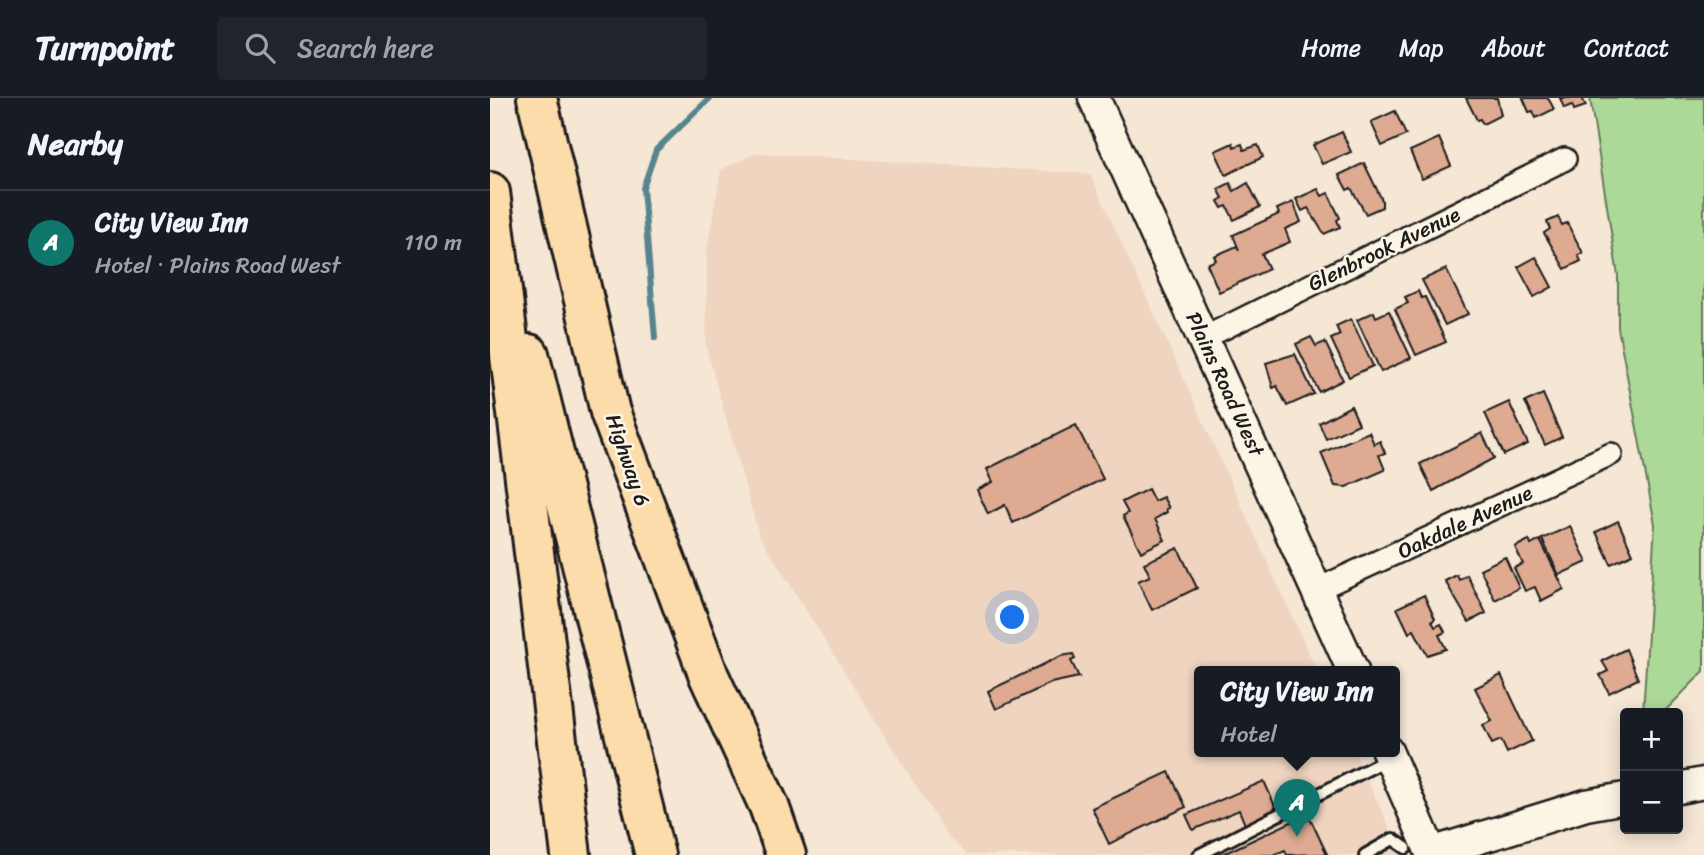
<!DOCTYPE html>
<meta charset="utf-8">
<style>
:root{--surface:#171b24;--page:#20242c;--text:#f1f3f6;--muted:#9ea1a6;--line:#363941;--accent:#0f766e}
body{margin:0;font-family:Sriracha,sans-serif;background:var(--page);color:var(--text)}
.controls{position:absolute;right:21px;bottom:21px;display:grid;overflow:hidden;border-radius:7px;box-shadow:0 4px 18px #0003}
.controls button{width:63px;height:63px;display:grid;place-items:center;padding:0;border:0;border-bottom:2px solid var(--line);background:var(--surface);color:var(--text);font:35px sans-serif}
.you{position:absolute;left:523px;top:520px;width:24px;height:24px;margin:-18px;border:5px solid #fff;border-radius:50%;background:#1a73e8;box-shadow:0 0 0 10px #1a73e833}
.badge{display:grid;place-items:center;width:46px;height:46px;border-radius:50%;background:var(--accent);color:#fff;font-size:23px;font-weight:700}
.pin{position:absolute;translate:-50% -58px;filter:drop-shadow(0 2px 4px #0008)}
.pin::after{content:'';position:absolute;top:37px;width:24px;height:21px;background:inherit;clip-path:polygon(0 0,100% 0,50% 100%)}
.popup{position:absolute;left:704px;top:568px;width:206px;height:91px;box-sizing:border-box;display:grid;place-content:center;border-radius:7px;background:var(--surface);filter:drop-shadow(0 2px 5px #0005);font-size:23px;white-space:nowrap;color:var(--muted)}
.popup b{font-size:26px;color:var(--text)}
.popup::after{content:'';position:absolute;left:50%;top:100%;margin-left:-14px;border:14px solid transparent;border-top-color:var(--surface)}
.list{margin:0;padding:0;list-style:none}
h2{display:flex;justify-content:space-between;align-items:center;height:91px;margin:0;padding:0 28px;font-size:30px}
h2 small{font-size:23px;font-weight:400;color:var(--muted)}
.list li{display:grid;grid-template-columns:46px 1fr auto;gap:21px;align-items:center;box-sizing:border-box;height:105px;padding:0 28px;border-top:2px solid var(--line)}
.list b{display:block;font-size:26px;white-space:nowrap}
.list p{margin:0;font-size:23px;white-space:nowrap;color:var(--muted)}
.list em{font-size:23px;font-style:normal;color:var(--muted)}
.icon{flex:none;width:38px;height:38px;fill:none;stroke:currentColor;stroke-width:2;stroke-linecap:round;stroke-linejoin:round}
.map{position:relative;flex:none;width:1214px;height:757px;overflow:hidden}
header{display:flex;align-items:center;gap:42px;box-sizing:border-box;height:98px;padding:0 35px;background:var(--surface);border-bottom:2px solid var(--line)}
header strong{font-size:33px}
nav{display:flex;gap:38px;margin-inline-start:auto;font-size:24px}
.search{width:490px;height:63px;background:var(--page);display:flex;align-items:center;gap:18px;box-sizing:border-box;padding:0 24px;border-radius:7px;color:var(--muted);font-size:26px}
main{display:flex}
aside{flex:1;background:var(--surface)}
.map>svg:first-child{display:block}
</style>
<header>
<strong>Turnpoint</strong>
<div class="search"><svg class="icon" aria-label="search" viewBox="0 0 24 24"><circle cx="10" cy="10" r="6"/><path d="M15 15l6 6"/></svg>Search here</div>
<nav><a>Home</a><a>Map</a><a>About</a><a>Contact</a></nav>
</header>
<main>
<aside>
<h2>Nearby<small></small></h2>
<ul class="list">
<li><span class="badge">A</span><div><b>City View Inn</b><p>Hotel · Plains Road West</p></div><em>110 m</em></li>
</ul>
</aside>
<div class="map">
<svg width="1214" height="757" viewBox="0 0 1214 757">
<rect width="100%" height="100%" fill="#f6e6d4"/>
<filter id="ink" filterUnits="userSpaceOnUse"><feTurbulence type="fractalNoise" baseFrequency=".0143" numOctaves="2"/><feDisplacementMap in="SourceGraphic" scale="14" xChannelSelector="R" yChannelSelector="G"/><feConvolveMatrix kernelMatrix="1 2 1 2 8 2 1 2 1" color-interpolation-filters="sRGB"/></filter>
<g filter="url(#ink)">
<polygon fill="#efd4c0" points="266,55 600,76 827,573 709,573 709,653 864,653 912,757 477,757 455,734 269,437 216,249 217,151 231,72"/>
<polygon fill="#add998" stroke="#647a5a" stroke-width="2" points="1100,0 1214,0 1214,573 1173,615 1153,615 1165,426 1128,230 1128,178"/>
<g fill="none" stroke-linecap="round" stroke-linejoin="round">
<polyline stroke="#578590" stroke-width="6" points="165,240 153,90 166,52 220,0"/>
</g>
<g fill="#deaa92" stroke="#1c1c1c" stroke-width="2">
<polygon points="976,0 1007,0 1011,17 993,26 990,21 987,22"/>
<polygon points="1033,0 1058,0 1064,11 1046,20 1043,13 1039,14"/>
<polygon points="1070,0 1092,0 1096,8 1084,12 1082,7 1074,10"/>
<polygon points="905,13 916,37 892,48 881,24"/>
<polygon points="852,34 861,54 832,66 823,47"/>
<polygon points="949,40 961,68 932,81 920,53"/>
<polygon points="743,45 744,49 752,46 754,52 768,47 773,59 736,77 725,53"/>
<polygon points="874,65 892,102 892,109 876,116 861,90 857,92 849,77"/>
<polygon points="740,85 744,93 758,85 770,109 744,122 737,108 732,110 728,103 733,100 728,91"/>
<polygon points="828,91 832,98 838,95 850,120 847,122 850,129 834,136 818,110 812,113 806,101"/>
<polygon points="803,104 811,124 795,131 800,144 772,156 779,171 729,194 717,166 726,162 724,158 747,148 749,152 743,137 789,116 787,111"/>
<polygon points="1068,119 1072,127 1077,125 1093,155 1088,157 1091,163 1075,171 1054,135 1060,131 1057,124"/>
<polygon points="1046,159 1062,189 1044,199 1028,169"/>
<polygon points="956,171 978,216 955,227 932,182"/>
<polygon points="928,193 931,200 935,199 956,244 926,257 905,211 918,205 915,199"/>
<polygon points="899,213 921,260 891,274 867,222 884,214 886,219"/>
<polygon points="861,221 883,268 859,279 841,241 850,237 846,228"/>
<polygon points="821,239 826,248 835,244 853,282 829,294 806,246"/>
<polygon points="805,256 824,296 797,308 787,288 783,290 776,265"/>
<polygon points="1053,296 1072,339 1055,347 1035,304"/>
<polygon points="1019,304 1038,346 1014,357 995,315"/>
<polygon points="861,308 869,326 836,341 829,325"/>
<polygon points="586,327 613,381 523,425 515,407 498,416 487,392 503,384 497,371"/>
<polygon points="879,334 884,346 890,343 895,355 889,357 895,372 856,389 845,388 831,355"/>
<polygon points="992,335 1004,360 943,393 930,366"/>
<polygon points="658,391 664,403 673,399 679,410 676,411 677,414 665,421 675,442 651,454 633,418 638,415 632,404"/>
<polygon points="1128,423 1143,456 1121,466 1106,434"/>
<polygon points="1080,428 1097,464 1069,477 1052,441"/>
<polygon points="1039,442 1041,447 1050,442 1074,491 1051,503 1045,489 1035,493 1024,470 1033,466 1025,449"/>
<polygon points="688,450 707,490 662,512 648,483 660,478 654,465"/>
<polygon points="1015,459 1029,490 1005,502 990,471"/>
<polygon points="967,477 969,482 977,477 996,515 979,524 955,483"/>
<polygon points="934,497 945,521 942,523 945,529 951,526 955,534 949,537 956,551 937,557 924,532 919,535 907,510"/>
<polygon points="1136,551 1148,581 1119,595 1110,577 1118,573 1112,563"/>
<polygon points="583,556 585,561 581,563 589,579 561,585 506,611 498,593 571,558"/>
<polygon points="1011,577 1042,643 1017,655 1011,642 1002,646 993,627 1002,623 985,590"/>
<polygon points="679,674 696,709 619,746 602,710"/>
<polygon points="774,683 788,715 756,729 749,712 703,732 696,717"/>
<polygon points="818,716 837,756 797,757 795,752 783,757 731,757"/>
</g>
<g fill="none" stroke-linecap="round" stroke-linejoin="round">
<g stroke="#1c1c1c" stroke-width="16">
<g id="lane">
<polyline points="709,757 900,660"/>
<polyline points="875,757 903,741 916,750"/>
</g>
</g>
<g stroke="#1c1c1c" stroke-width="26">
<g id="street">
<polyline points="714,240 1075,61"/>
<polyline points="828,491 1121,356"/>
</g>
</g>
<g stroke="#1c1c1c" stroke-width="35">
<g id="secondary">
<polyline points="604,0 863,573"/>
<polyline points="897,653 942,757"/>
<polyline points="1188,690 1214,685"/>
<polyline points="941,755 1096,707 1135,700"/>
</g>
</g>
<g stroke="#1c1c1c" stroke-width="44">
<g id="highway">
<polyline points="47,0 120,314 219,578 279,708 296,757"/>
<polyline points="0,94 81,757"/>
<polyline points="39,256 165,757"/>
</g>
</g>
<use href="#lane" stroke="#fcf5e5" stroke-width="10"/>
<use href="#street" stroke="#fcf5e5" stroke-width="21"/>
<use href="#secondary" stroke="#fcf5e5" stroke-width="30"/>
<use href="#highway" stroke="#fddcac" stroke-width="38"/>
</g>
</g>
<g text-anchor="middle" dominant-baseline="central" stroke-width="5" stroke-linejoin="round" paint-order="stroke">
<g font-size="21" fill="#1c1c1c" stroke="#fcf5e5">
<text transform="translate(894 151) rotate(-26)">Glenbrook Avenue</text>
<text transform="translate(735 286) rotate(65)">Plains Road West</text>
<text transform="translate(138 362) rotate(71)">Highway 6</text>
<text transform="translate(975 424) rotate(-25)">Oakdale Avenue</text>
</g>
</g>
</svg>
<div class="controls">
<button>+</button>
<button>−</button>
</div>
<div class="you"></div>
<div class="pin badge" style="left:807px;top:739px">A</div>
<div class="popup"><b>City View Inn</b>Hotel</div>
</div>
</main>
